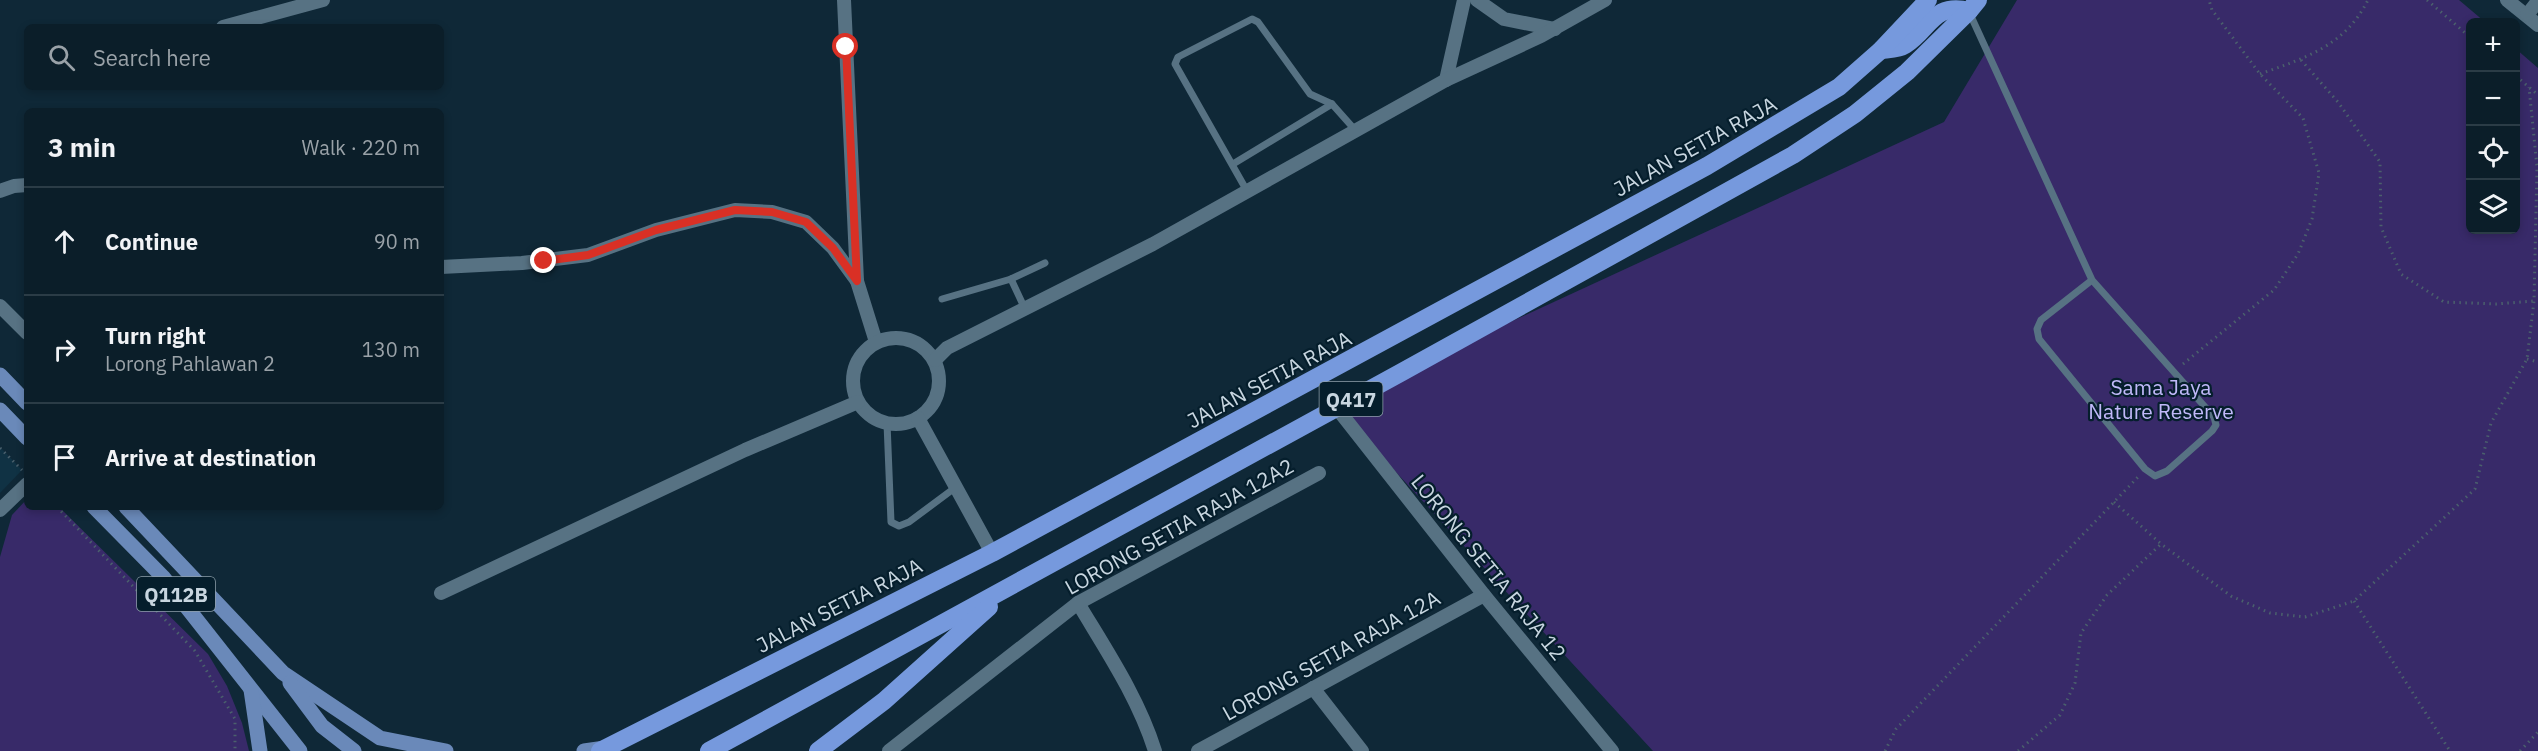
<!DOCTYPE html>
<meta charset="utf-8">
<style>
:root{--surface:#0b1e29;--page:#142731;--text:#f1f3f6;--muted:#9aa2a8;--line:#2b3c46}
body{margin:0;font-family:"IBM Plex Sans",sans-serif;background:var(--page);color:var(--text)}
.controls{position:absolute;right:18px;top:18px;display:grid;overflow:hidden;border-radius:9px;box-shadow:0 3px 9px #0003}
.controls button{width:54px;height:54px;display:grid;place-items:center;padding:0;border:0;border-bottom:2px solid var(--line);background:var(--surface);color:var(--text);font:30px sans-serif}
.stop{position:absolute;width:18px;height:18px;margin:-14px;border:4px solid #d93025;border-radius:50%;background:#fff}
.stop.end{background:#d93025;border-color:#fff;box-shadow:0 2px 6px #0008}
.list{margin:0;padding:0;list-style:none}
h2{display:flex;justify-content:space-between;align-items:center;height:78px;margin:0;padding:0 24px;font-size:26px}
h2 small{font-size:20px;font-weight:400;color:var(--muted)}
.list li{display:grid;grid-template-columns:39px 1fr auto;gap:18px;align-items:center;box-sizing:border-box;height:108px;padding:0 24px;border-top:2px solid var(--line)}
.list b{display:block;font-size:22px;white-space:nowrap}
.list p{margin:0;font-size:20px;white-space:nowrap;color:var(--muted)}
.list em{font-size:20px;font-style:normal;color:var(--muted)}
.icon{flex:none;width:33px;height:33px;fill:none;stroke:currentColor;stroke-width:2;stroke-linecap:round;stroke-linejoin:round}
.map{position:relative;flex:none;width:2538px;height:751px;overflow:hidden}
.search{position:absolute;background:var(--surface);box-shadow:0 3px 9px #0003;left:24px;top:24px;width:420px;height:66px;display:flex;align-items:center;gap:15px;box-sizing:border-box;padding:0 21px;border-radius:9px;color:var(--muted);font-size:22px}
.panel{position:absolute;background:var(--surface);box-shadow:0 3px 9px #0003;left:24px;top:108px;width:420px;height:402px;border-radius:9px}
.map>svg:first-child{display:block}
</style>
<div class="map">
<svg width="2538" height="751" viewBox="0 0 2538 751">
<rect width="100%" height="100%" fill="#0f2837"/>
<polygon fill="#103244" points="0,447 22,470 0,493"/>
<g fill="#382a69">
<polygon points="2017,0 2459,0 2485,22 2470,22 2470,230 2516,230 2516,49 2538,68 2538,751 1653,751 1336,407 1402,372 1944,122"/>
<polygon points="27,499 27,507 59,507 208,654 227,686 242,723 249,751 0,751 0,557 12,515"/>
</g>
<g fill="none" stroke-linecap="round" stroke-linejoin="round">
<g stroke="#4b606d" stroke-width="3" stroke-dasharray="1.5 4.5" stroke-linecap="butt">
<polyline points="2427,0 2470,37"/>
<polyline points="2301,60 2338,102 2380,162 2381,227 2401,274 2444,302 2496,304 2534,301"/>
<path d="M2260 74C2305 58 2345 46 2368 0"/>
<polyline points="2516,76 2538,95"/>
<polyline points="2527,359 2538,362"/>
<polyline points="2183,364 2274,290 2298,254 2312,219 2319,173 2303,118 2260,74 2212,10 2209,0"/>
<polyline points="0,448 22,470"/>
<polyline points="2114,502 2161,544 2231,596 2270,613 2305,617 2354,601 2475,489 2491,423 2527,359 2534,301 2537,167 2529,87"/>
<polyline points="57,507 195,651 235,719 235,751"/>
<polyline points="2354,601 2450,751"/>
<polyline points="1885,751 1896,729 2138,477"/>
<polyline points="2018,751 2060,715 2075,683 2081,633 2107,595 2161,544"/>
<polyline points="2520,751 2538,732"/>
</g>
<g stroke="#577283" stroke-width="7">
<polyline points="1970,14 2092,280 2214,417 2216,425 2212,431 2167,471 2155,476 2145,469 2039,339 2037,329 2041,320 2092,280"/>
<polyline points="1233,164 1332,104"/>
<polyline points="1247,191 1175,64 1178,57 1252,19 1258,22 1310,94 1332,104 1356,131"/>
<polyline points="1011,279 1025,309"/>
<polyline points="942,299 1011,279 1045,263"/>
<polyline points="887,423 891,522 899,526 909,522 956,487"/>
</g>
<g stroke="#577283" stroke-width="14">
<polyline points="844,0 857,281 876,342"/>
<polyline points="1477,0 1504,19 1555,29"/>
<polyline points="2507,0 2538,25"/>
<polyline points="2527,15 2538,1"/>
<polyline points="223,27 323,0"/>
<polyline points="1446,80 1464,0"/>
<polyline points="0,191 14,186 27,185"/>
<polyline points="441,267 522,263 588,255 656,230 735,210 772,212 806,222 833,248 857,281"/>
<polyline points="0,306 27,333"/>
<circle cx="896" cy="381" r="43"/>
<polyline points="935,360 947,348 1153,244 1446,80 1541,36 1605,0"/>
<polyline points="1336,407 1484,595 1612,751"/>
<polyline points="918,418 992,553"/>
<polyline points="0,510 27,484"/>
<polyline points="441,593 745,450 858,402"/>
<path d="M1078 603C1106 650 1138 697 1155 751"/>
<polyline points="1313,688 1362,751"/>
<polyline points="889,751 1078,603 1319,473"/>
<polyline points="1198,751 1484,595"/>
</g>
<g stroke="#6a89b9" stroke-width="15">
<polyline points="0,375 27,403"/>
<polyline points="0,410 27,438"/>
<polyline points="94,507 163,577 300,751"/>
<polyline points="126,507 283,673 380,738 446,751"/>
<polyline points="290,683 322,726 354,751"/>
<polyline points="251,690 260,751"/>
<polyline points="584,751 605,748"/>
</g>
<g stroke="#7699dd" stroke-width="18">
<path d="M1881 50C1889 49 1899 49 1905 45 1930 29 1933 2 1969 11"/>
<polyline points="600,751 992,553 1707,166 1839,87 1881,50 1928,0"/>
<polyline points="709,751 1402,372 1793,155 1855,114 1907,72 1969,11 1978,0"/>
<polyline points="818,751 884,701 989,607"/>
</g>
</g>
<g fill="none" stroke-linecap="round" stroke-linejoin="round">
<polyline stroke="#d93025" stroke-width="8" points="544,261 588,255 656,230 735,210 772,212 806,222 833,248 857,281 846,47"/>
</g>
<g text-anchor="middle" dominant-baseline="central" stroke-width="4.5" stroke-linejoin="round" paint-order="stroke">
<g fill="#051e2c" stroke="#8e9faa" stroke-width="1.5">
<rect x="1319.5" y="382" width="63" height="34" rx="4.5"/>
<rect x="137" y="577" width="78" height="34" rx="4.5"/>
</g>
<g font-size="20" font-weight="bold" fill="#c8d6e0">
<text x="1351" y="399">Q417</text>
<text x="176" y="594">Q112B</text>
</g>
<g font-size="21" fill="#c8d6e0" stroke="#051e2c">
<text transform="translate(1695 146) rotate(-29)">JALAN SETIA RAJA</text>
<text transform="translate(1269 379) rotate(-28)">JALAN SETIA RAJA</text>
<text transform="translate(1179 526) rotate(-29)">LORONG SETIA RAJA 12A2</text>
<text transform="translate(1489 567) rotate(51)">LORONG SETIA RAJA 12</text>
<text transform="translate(839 605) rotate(-27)">JALAN SETIA RAJA</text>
<text transform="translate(1331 655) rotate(-29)">LORONG SETIA RAJA 12A</text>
</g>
<g font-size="21" fill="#c0b8f9" stroke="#051e2c">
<text x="2161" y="387">Sama Jaya<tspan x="2161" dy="24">Nature Reserve</tspan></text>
</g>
</g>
</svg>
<div class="controls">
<button>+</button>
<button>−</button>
<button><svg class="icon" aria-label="locate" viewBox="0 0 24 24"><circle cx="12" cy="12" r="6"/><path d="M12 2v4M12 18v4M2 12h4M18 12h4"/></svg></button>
<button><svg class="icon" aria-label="layers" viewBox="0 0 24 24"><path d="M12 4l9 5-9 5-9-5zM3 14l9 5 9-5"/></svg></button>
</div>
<div class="stop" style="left:846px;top:47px"></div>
<div class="stop end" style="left:544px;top:261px"></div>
<div class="search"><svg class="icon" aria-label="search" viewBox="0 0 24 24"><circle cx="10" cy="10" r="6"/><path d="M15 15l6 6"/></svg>Search here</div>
<section class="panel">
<h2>3 min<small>Walk · 220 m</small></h2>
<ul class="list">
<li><svg class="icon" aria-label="ahead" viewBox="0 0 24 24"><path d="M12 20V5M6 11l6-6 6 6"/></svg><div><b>Continue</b></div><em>90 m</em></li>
<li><svg class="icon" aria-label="right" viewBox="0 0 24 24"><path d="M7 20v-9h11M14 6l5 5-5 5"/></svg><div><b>Turn right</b><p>Lorong Pahlawan 2</p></div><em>130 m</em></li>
<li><svg class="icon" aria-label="arrive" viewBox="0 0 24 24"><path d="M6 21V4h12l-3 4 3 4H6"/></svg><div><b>Arrive at destination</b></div></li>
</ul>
</section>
</div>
